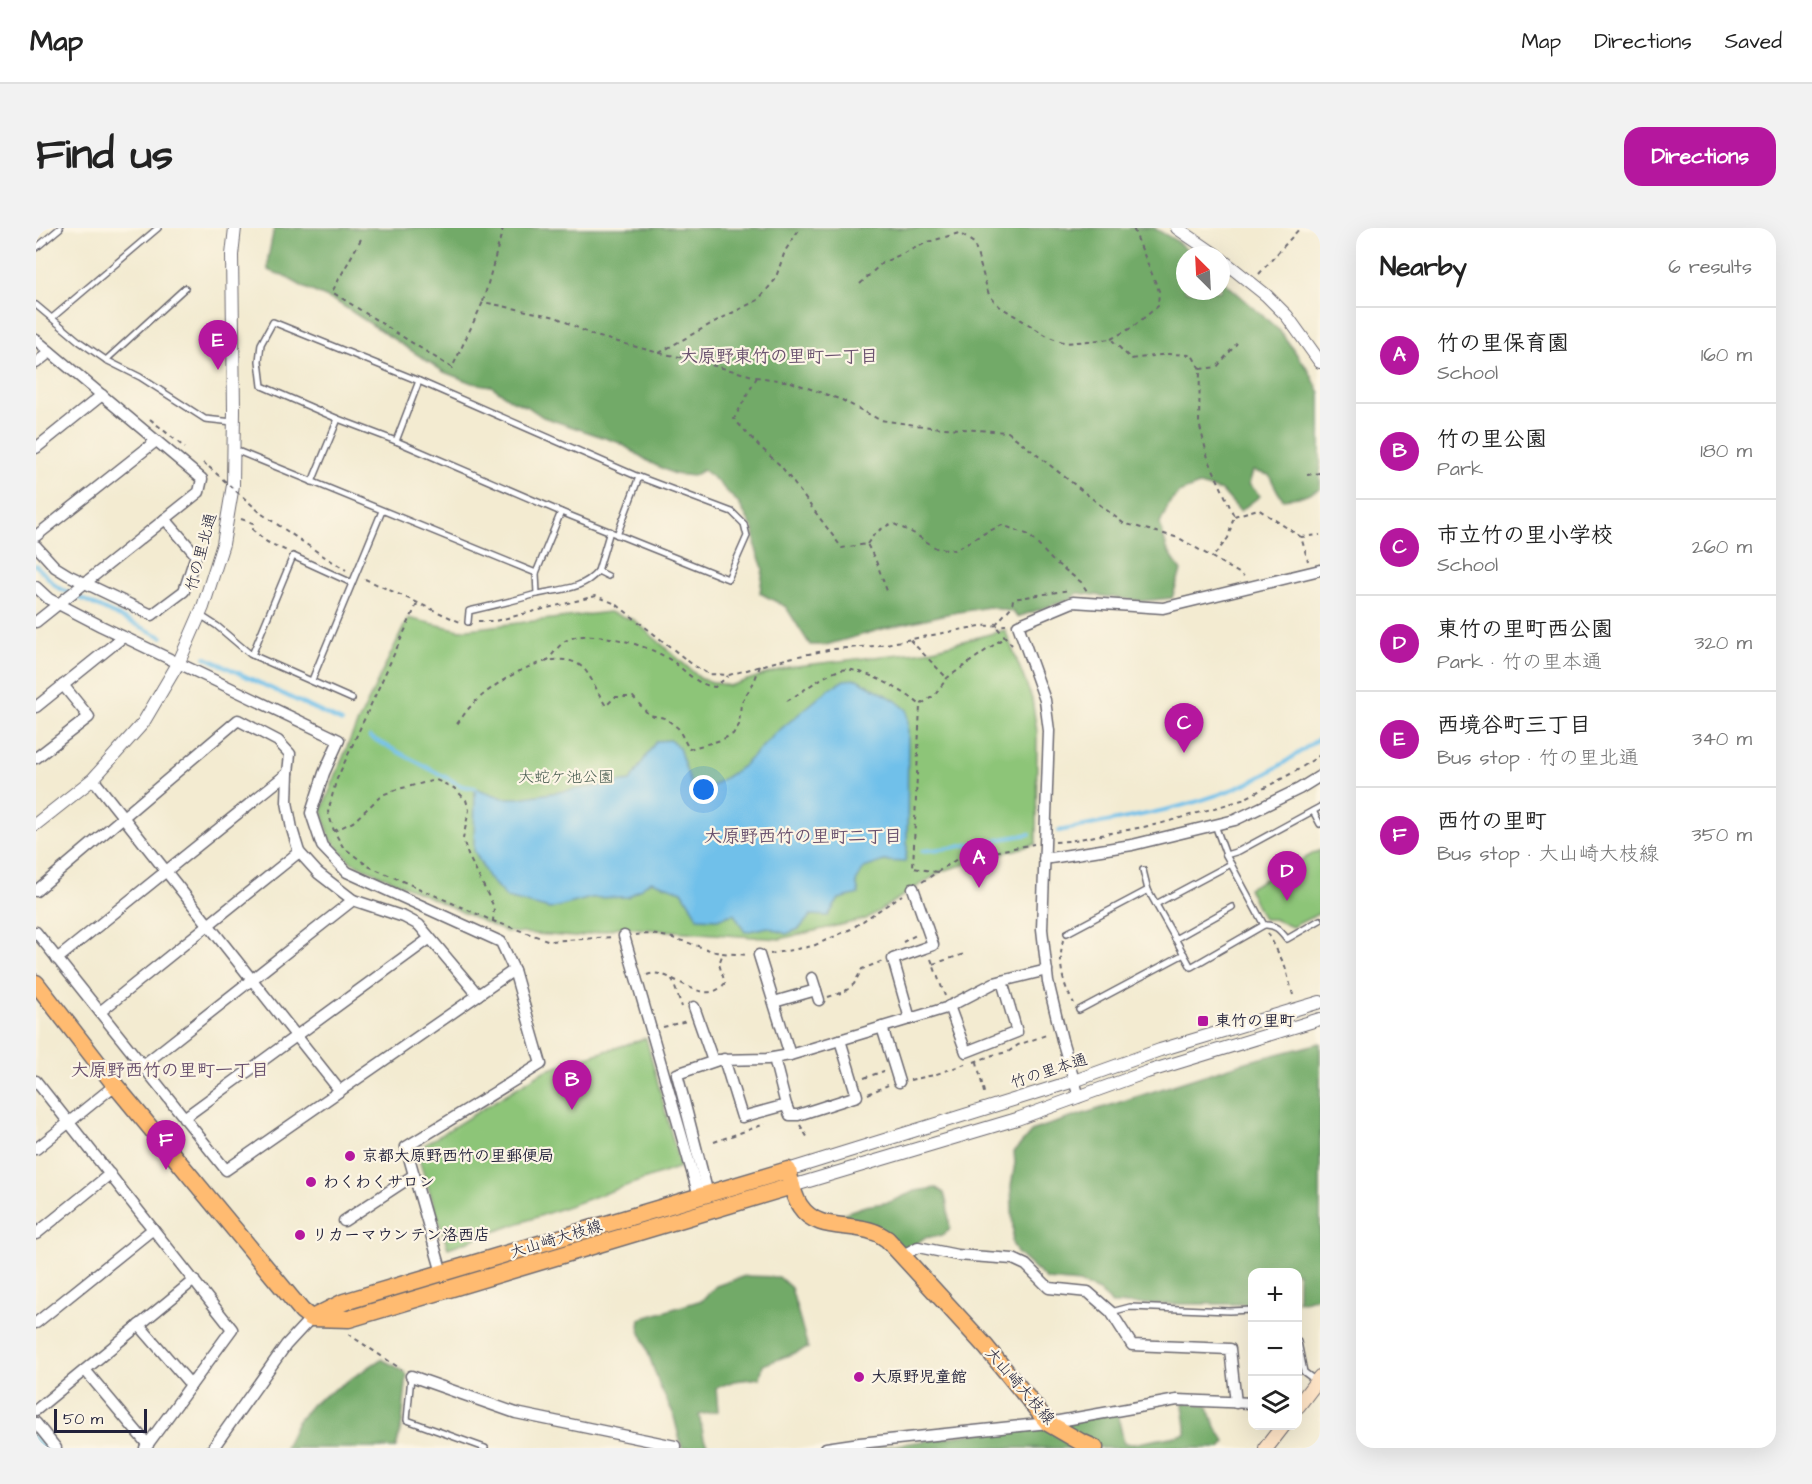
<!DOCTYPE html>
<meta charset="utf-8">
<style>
:root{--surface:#fff;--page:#f2f2f2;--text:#222;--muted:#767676;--line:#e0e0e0;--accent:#b5179e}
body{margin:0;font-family:"Architects Daughter","Klee One",sans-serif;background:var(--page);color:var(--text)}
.controls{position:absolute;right:18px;bottom:18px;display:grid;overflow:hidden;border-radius:12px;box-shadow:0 6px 24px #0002}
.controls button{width:54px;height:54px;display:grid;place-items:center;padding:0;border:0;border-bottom:2px solid var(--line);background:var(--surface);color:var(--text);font:30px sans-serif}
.compass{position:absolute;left:1140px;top:18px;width:54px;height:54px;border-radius:50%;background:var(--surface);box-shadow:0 6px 24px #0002;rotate:336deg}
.scale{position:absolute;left:18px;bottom:15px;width:93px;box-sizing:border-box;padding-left:6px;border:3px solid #22223b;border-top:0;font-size:16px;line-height:21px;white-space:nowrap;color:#22223b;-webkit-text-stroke:4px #fcf5e5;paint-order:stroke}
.you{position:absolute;left:668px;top:562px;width:21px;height:21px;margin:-15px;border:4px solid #fff;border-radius:50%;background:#1a73e8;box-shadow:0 0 0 9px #1a73e833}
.badge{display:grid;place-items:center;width:39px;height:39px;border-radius:50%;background:var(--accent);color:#fff;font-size:20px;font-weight:700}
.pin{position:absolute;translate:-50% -50px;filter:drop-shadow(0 2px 3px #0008)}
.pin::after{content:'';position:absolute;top:32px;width:21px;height:18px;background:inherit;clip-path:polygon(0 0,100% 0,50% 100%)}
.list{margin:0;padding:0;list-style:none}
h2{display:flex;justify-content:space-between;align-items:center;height:78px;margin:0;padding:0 24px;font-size:26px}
h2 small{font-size:20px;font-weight:400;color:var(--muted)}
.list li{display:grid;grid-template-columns:39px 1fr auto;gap:18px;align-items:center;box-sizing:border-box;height:96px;padding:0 24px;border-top:2px solid var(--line)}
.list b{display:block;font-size:22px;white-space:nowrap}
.list p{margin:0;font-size:20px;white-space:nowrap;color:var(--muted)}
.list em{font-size:20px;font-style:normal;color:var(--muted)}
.icon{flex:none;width:33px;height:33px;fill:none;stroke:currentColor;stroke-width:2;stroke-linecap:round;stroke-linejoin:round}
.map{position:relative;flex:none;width:1284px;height:1220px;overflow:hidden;border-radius:18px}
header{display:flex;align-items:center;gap:36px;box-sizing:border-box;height:84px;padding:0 30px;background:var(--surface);border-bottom:2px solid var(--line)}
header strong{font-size:28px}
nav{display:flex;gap:33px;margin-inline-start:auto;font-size:21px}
.intro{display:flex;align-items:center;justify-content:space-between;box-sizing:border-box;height:144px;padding:0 36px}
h1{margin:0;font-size:42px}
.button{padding:15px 27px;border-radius:18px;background:var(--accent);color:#fff;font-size:21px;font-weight:700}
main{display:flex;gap:36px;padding:0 36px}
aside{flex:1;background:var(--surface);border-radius:18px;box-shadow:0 6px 24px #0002}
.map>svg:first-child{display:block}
</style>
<header>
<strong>Map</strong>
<nav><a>Map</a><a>Directions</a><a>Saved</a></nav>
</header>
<div class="intro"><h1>Find us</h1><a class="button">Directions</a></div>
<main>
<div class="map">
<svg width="1284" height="1220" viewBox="0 0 1284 1220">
<rect width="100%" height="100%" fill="#fcf5e5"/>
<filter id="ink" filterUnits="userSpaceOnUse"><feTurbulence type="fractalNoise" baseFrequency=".0167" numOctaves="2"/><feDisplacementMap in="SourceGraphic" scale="12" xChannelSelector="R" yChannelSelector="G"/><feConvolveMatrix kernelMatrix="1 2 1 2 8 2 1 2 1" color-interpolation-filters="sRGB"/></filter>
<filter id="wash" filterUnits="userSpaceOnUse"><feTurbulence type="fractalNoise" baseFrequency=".008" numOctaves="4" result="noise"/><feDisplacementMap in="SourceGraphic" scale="24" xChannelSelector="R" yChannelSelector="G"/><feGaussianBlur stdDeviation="1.35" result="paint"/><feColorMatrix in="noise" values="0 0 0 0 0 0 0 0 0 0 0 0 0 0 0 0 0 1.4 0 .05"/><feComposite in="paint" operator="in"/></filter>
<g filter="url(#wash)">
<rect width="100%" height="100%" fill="#f3ebd1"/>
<g fill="#8dc578" stroke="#58745a" stroke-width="1.5">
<polygon points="573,384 598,392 665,451 693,458 752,439 890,423 969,402 996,471 1001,504 1000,616 906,643 830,691 744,711 583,699 540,709 470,704 315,634 294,610 286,582 315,509 372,390 424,402"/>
<polygon points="1284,622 1284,685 1256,699 1238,691 1227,691 1212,660"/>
<polygon points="610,810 644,939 412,1020 380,922 508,843"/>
</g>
<g fill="#72aa68" stroke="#4a6652" stroke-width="1.5">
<polygon points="238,0 1118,0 1139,12 1157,27 1149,27 1149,63 1185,63 1185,51 1244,103 1273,143 1284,165 1284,261 1263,269 1247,271 1242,264 1233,247 1217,243 1213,256 1224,268 1204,283 1186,263 1163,257 1145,264 1134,274 1124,296 1131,321 1145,343 1136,370 1106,373 1042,365 1035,371 981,389 977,384 953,379 911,386 850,400 790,417 774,417 750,379 724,365 727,340 720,321 718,302 703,276 680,252 667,242 657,248 638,246 615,235 584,215 507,189 492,179 477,173 455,158 436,155 408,144 301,74 269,60 248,48 232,42 232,30"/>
<polygon points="1284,815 1284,1068 1268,1073 1262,1073 1262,1044 1216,1044 1216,1076 1076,1076 1063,1063 1043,1055 1011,1052 981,1025 976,1015 977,1003 975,958 979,935 978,924 997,902 1206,835"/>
<polygon points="900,960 908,965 911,976 914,1001 907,1007 888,1010 871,1023 809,995 802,987 829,978 854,974 879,963"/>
<polygon points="709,1048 743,1049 755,1060 772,1120 727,1137 724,1150 698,1153 680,1160 682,1183 663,1187 668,1210 673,1220 646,1220 637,1185 624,1159 603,1099 604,1091 666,1072 680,1058"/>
<polygon points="345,1131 359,1138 371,1147 366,1195 360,1220 249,1220 261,1194 276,1176"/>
<path d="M1147 1174 1171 1177 1181 1201 1190 1214 1185 1220H1065L1020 1198 1081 1184 1088 1215 1097 1216 1150 1206C1151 1195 1147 1185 1147 1174Z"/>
<polygon points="997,1197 1006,1197 1038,1220 839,1220"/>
</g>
<polygon fill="#6fc0ea" stroke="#487192" stroke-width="1.5" points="821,451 859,472 871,482 872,495 871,623 869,634 848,633 828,640 820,654 823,666 803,671 792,688 775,687 763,701 750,706 732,699 709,704 698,686 681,691 662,690 646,663 615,653 592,669 555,670 514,681 471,670 452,649 438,622 439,560 467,570 483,570 594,553 620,513 635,512 643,520 659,569 706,539 740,505 793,461 808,452"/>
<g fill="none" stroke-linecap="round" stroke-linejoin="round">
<g stroke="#6fc0ea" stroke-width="4">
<polyline points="0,337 21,359 126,409"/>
<polyline points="169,429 306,494"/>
<polyline points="334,509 426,558 439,560"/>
<path d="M1023 603C1088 590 1158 581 1218 552 1241 542 1263 524 1284 510"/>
<polyline points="886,623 914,620 994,606"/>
</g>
<polyline stroke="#6fc0ea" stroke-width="22" points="0,1216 3,1220"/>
</g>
</g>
<g filter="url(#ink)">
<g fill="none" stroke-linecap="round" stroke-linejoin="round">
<g stroke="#6b6870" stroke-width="8">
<g id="service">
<polyline points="0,20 24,0"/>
<polyline points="0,77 44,114 70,132 104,149 169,191 197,194"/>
<polyline points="16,90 122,0"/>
<polygon points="237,94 383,153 598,247 696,284 708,296 711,308 692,351 525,284 360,213 302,191 226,158 223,133 225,116"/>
<polyline points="70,132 149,60"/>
<polyline points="360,213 383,153"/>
<polyline points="199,222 500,345 525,284"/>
<polyline points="276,254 302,191"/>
<polyline points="581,307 603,249"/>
<polyline points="500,345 501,366"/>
<polyline points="572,348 562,343 574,303"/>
<polyline points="164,387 181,398 214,426 316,471"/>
<path d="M432 394 433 383C455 378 476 373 497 367 520 361 546 363 562 343"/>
<polyline points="216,427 257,328 316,355"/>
<polyline points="276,452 346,283"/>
<polyline points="1277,583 1284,596"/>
<polyline points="1179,597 1190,627 1228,697"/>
<polyline points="1190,627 1203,623 1284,579"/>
<path d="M1107 642 1112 662 1155 739 1228 697C1239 696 1244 702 1251 711L1284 692"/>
<polyline points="1120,676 1195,636"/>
<polyline points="1031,705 1112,662"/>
<polyline points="1139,711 1196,679"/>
<polyline points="1043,782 1148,726"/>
<polyline points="1075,1084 1094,1079 1193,1083 1216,1082"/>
<polyline points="1262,1114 1268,1144 1280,1153"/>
<polyline points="375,1148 371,1192 449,1220"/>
</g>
</g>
<g stroke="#6b6870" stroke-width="13">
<g id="minor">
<polyline points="0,112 166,251 163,264 0,394"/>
<polyline points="0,135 14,124"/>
<polyline points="0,220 66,167"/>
<polyline points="0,308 120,213"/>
<polyline points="0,318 19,339 32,347 116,387 148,363 160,327 129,291"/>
<polyline points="0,359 13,371 65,398 303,512 288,545 275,585 286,618 311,644 465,714 478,742 505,836 370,919 406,1045"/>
<polyline points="0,479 87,409"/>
<polyline points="0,530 53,489 27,457"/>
<polyline points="57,551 304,863"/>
<polyline points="1008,631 1096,617 1199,592 1263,561 1284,548"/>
<polyline points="0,663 202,492 242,513 254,526 252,545 251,574 256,601 263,624 282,645 317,672 368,689 383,697 442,767"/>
<polyline points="0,704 190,942 478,742"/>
<polyline points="588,708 663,968"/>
<polyline points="723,727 754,827"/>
<polyline points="21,731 252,545"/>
<polyline points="776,750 783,772"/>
<polyline points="738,774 780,762"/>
<polyline points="913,778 930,824 981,804 966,753"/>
<polyline points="658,779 677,833"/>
<polyline points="64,784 263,624"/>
<polyline points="874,791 857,731 897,717 877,660"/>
<polyline points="846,799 863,854"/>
<polyline points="688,831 706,889 750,877 738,830"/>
<polyline points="106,838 317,672"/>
<polyline points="0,853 196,1101 109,1220"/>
<polyline points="1043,869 1026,812 1012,754 1006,701 1013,503 1009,472 982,397 1037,374 1127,380 1284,342"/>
<polyline points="750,877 754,887 762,887 821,868 804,812"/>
<polyline points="148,890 393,711"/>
<polyline points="0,921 79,857"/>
<polyline points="672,966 641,846 682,832 731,831 754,827 910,780 958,755 1011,742"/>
<polyline points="308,993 378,947"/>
<polyline points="0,1006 74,946"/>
<polyline points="867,1027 882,1019 921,1027 977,1031 990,1037 1013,1060 1052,1064 1075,1084 1096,1117 1194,1121 1200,1175"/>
<polyline points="0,1095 117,1001"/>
<polyline points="103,1097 155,1157"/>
<polyline points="49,1142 112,1217"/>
<polyline points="375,1148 480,1185 639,1218 639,1220"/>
<polyline points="0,1182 158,1052"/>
<polyline points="0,1195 20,1220"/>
<polyline points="177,1220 250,1117 275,1090"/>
<polyline points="790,1220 824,1215 1012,1195 1141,1172 1216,1175"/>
</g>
</g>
<g stroke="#6b6870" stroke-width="14">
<g id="tertiary">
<polyline points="1141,0 1180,27"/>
<polyline points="1185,31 1230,67 1251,88 1284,134"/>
<polyline points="0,596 57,551 107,495 143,434 167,379 187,316 197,257 198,182 196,27 199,0"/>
<polyline points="752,942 1038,853 1124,822 1284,774"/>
<polyline points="756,958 981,891 1111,844 1284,791"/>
</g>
</g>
<g stroke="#6b6870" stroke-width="16">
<g id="secondary">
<polyline points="1262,1178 1284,1149"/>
<polyline points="1230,1220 1247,1198"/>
</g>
</g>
<g stroke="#6b6870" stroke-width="19">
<g id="primary">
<polyline points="0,755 79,857 266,1083 275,1090 313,1091 756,958"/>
<path d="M278 1089 308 1074 752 942C755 954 757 968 764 978 781 1004 813 994 838 1004 843 1005 847 1009 851 1011L950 1119 1012 1195 1043 1213 1059 1220"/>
</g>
</g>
<g stroke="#6b6870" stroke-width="2" stroke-dasharray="4.5 4.5" stroke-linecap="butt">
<polyline points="467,0 447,74 520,89 556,107 623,125 644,129 721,149 755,154 806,172 844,192 894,199 972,204 1087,295 1143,310 1208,348"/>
<polyline points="325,11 296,64 416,140 447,74"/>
<polyline points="1223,46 1264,0"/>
<polyline points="824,56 846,35 892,14 923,5 938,15 953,67 963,78 1013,109 1030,115 1075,111 1095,131 1132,126 1156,127 1164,141 1163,195 1172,230 1198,288 1192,310 1176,330"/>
<polyline points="1075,111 1097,99 1122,78 1123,63 1097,0"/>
<polyline points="623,125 680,93 722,72 739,52 749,23 764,0"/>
<polyline points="1164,141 1181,139 1201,115"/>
<polyline points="721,149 698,191 723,218 745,238 806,320 831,316 840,333 851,363"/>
<polyline points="114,191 149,220"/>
<polyline points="167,235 173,239"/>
<polyline points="1271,247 1284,245"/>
<polyline points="226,286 286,327 310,342"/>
<polyline points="1198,288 1222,281 1265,309 1272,333"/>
<polyline points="205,291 217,295 217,302 231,314 251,323"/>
<polyline points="1265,309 1284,307"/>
<polyline points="831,316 840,304 856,295 879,306 900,320 919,322 947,306 966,297 993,307 1016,332 1045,354 1051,363"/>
<polyline points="329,351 424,394"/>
<polyline points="381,376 300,553 292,584 298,603 307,619 332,638 457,693 514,713 578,709"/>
<polyline points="442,393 459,393 560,368 580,376 657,437 672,446 693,447 753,430 797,421 839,418 944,398 970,397"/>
<polyline points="874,412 911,450"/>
<polyline points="976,417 959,397 976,378 977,371 1034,362"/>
<path d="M510 434C516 428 522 418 529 413 552 399 606 416 628 428 647 438 656 456 679 459L692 448"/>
<path d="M751 473C768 463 785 448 804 442 822 437 871 464 884 477"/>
<path d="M421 496C426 490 430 483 435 478 455 456 518 415 546 439 554 445 563 468 570 478L579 469H597L613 487 629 490 642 500 653 521 685 512 697 506 703 497 705 475 718 454 724 438"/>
<polyline points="298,603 317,594 346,567 362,561 400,552 418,560 430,572 433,582 427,611 432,627 458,679 457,693"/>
<polyline points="1019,614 1033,613 1123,596 1206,572 1260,543 1284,527"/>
<polyline points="901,644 877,640 884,477 899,467 911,450 969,409"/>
<polyline points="886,654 921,631 998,616"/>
<polyline points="1232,705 1249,738 1257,767"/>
<path d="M599 707C628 703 653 716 680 724 690 726 702 726 713 727"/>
<path d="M1027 712C1022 734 1026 757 1038 775"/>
<polyline points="867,714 880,707"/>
<polyline points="734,726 777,718 815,701 866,667"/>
<polyline points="895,731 909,768"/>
<polyline points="897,736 928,726"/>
<path d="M611 747C634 737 667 783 689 755L683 736 687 725"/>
<polyline points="636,751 646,779"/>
<polyline points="792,769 808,764 818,756 826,741 847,733"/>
<polyline points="627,799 651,793"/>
<polyline points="938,834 957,827 972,824 982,817 1013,806"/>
<polyline points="941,834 949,869"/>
<polyline points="828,850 848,843"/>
<polyline points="874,852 898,847 929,836"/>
<polyline points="832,866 852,857"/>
<polyline points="764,897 773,912"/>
<polyline points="678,914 729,896"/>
<polyline points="312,1106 365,1141"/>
</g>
<use href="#service" stroke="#fff" stroke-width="5"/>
<use href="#minor" stroke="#fff" stroke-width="10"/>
<use href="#tertiary" stroke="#fff" stroke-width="12"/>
<use href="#secondary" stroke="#ffe4c6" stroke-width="14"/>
<use href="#primary" stroke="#ffbb71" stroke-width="16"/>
<polyline stroke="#6b6870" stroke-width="2" stroke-dasharray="4.5 4.5" stroke-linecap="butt" points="173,239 226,286"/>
</g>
</g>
<g fill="#b5179e" stroke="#fcf5e5" stroke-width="2">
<rect x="1161" y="787" width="12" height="12" rx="3"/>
<circle cx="314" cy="928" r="6"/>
<circle cx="275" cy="954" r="6"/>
<circle cx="264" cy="1007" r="6"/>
<circle cx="823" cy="1149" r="6"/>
</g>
<g text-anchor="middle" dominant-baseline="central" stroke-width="4.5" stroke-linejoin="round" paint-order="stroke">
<g font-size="16" fill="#22223b" stroke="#fcf5e5">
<text transform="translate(165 324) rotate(-75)">竹の里北通</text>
<text transform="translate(1013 843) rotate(-18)">竹の里本通</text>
<text transform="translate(520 1011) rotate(-17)">大山崎大枝線</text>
<text transform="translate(984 1158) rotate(49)">大山崎大枝線</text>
</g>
<g font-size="16" fill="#475b50" stroke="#fcf5e5">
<text x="530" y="549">大蛇ケ池公園</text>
</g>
<g font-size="16" font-weight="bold" fill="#22223b" stroke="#fcf5e5" text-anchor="start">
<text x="1179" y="793">東竹の里町</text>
<text x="326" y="928">京都大原野西竹の里郵便局</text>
<text x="287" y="954">わくわくサロン</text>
<text x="276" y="1007">リカーマウンテン洛西店</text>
<text x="835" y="1149">大原野児童館</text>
</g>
<g font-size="18" font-weight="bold" fill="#6a526f" stroke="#fcf5e5">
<text x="743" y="128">大原野東竹の里町一丁目</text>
<text x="767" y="608">大原野西竹の里町二丁目</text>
<text x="134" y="842">大原野西竹の里町一丁目</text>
</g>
</g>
</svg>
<div class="controls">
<button>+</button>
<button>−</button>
<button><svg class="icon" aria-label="layers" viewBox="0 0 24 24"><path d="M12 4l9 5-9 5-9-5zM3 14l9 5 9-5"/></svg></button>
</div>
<svg class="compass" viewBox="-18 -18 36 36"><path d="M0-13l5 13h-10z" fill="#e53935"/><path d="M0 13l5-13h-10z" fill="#767676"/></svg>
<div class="scale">50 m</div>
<div class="you"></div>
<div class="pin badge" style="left:943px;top:660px">A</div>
<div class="pin badge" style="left:536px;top:882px">B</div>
<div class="pin badge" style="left:1148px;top:525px">C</div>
<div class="pin badge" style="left:1251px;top:673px">D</div>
<div class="pin badge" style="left:182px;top:142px">E</div>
<div class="pin badge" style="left:130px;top:942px">F</div>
</div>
<aside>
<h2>Nearby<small>6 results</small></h2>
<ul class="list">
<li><span class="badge">A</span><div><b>竹の里保育園</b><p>School</p></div><em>160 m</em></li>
<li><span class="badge">B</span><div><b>竹の里公園</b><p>Park</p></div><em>180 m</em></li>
<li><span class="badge">C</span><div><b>市立竹の里小学校</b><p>School</p></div><em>260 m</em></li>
<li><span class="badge">D</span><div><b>東竹の里町西公園</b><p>Park · 竹の里本通</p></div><em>320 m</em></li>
<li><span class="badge">E</span><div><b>西境谷町三丁目</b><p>Bus stop · 竹の里北通</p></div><em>340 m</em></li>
<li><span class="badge">F</span><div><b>西竹の里町</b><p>Bus stop · 大山崎大枝線</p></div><em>350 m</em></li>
</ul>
</aside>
</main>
